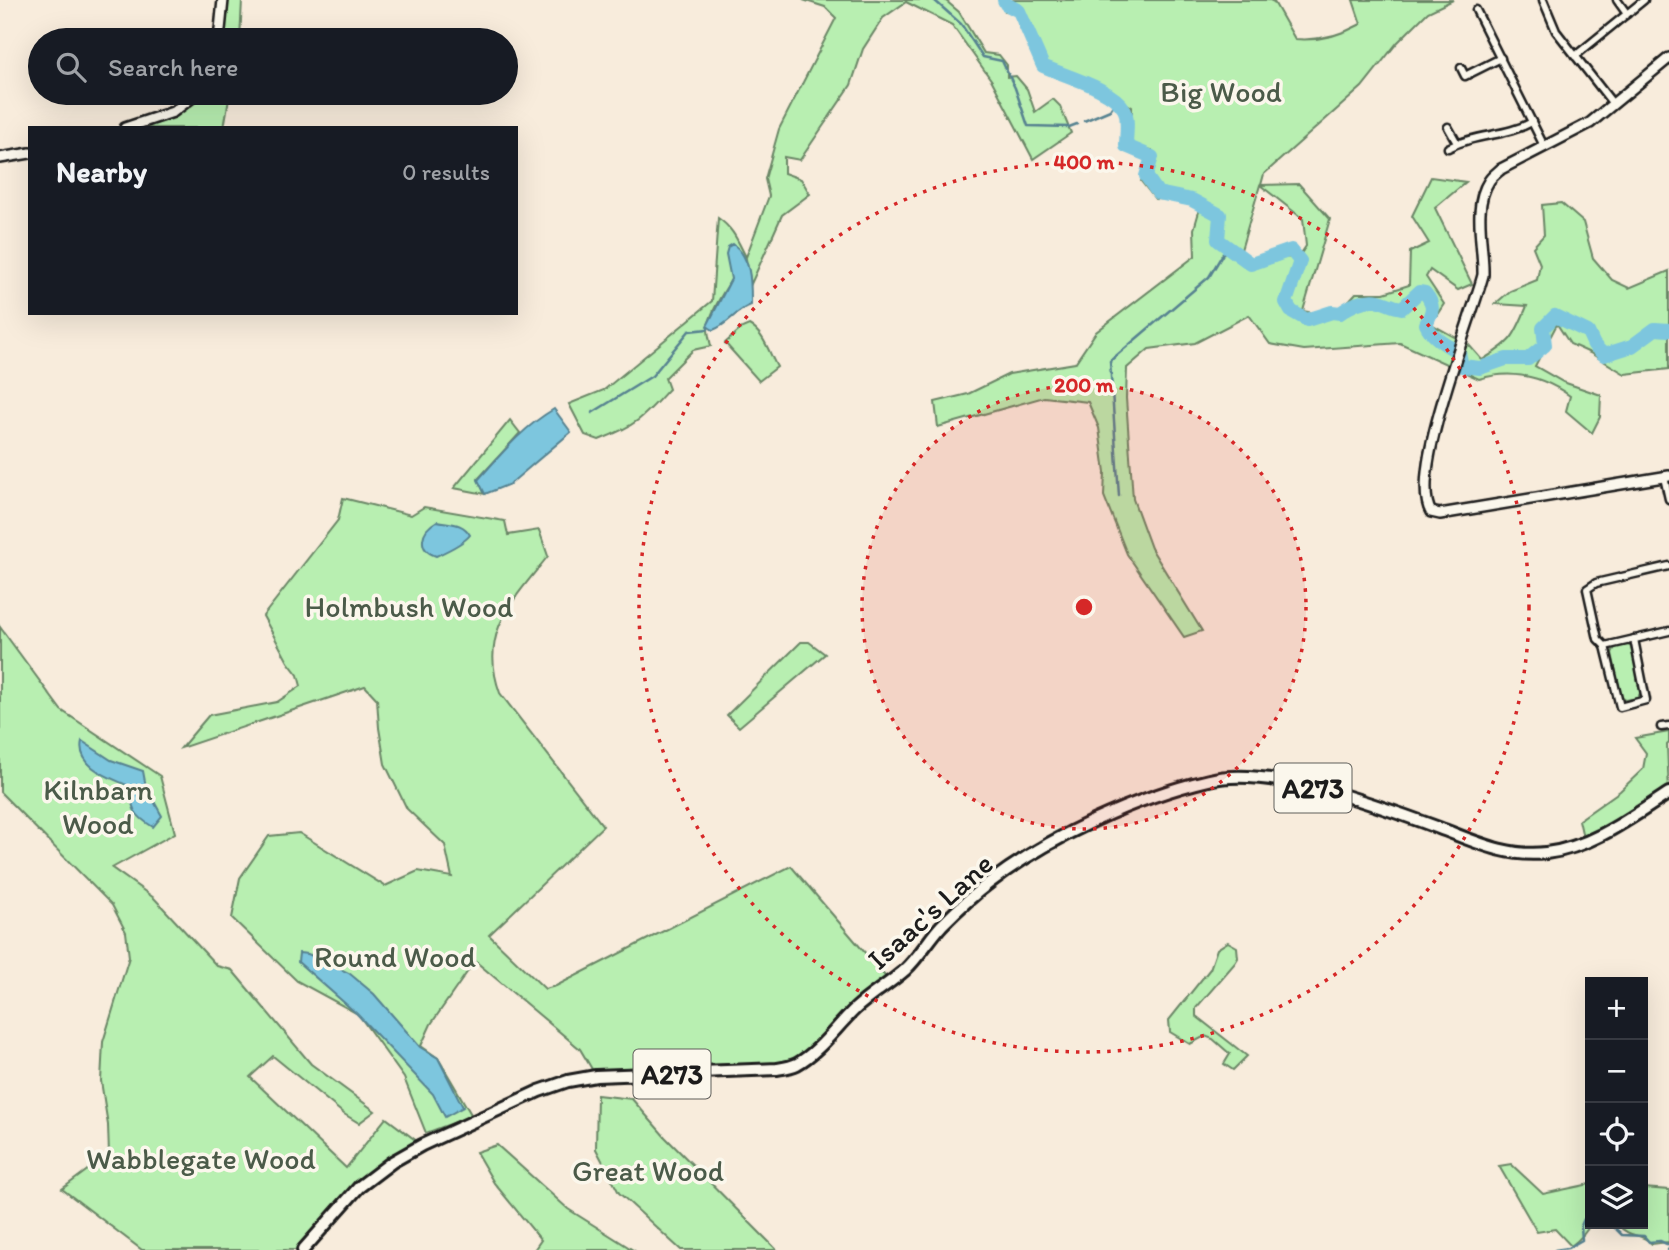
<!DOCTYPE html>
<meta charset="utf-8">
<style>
:root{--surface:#171b24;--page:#242831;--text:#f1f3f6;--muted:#9ea1a6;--line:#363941}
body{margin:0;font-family:Itim,sans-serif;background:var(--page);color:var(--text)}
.controls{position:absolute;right:21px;bottom:21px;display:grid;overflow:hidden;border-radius:0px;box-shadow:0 7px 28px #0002}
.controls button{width:63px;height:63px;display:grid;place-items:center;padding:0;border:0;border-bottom:2px solid var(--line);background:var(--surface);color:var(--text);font:35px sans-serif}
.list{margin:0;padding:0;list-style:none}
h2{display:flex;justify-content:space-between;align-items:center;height:91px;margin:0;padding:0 28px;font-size:30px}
h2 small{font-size:23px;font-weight:400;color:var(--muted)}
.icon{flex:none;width:38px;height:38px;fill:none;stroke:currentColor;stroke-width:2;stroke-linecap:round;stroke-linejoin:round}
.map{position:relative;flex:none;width:1669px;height:1250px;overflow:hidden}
.search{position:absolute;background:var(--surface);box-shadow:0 7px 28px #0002;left:28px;top:28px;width:490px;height:77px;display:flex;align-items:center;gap:18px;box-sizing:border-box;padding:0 24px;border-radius:38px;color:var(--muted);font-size:26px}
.panel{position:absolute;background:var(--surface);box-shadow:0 7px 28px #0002;left:28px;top:126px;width:490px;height:189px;border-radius:0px}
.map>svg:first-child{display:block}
</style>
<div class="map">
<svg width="1669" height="1250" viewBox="0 0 1669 1250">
<rect width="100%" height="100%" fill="#f8ecdc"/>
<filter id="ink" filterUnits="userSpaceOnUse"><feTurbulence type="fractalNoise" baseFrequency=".0143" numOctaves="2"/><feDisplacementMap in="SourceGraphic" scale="14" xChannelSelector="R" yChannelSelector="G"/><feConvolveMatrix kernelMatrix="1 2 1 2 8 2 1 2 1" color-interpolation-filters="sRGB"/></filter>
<g filter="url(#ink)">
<g fill="#b8efb1" stroke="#6a8666" stroke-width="2" fill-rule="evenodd">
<polygon points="223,0 242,0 240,40 219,40"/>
<path d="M803 0H945L959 12 984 53 999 55 1007 65V77L1016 76 1027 89 1035 112 1053 99 1060 106 1071 133 1033 159 992 81 952 25 906 2 883 18 863 49 851 85 800 160 784 157V173L801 179 810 194 782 215 751 284 746 259C735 273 709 311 708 329 708 334 710 341 711 346L693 350 665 378 669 389C643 418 637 425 599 440L585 435 569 404 604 390 712 301 718 218C734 229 738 242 746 257L769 196 765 179 779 129 836 18 825 7Z"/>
<path d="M1008 0H1270L1274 2 1295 39C1317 41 1341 35 1361 24L1353 0H1453L1428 12 1397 43 1362 87 1264 174 1261 185 1299 184 1330 219 1303 311C1327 317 1340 312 1356 293H1384L1409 285 1410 252 1429 243 1412 216 1431 177 1466 182 1435 208 1472 284 1458 290 1430 270 1426 277 1444 304 1431 324 1469 345 1482 360C1512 342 1514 338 1527 306L1495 304 1510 291 1537 280 1540 264 1533 247 1544 235 1542 205 1561 203 1583 222 1593 258 1612 280 1629 288 1669 271V369L1625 374 1590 353 1570 344 1557 324 1535 366 1563 382 1601 395 1600 417 1592 433 1566 411 1570 396C1542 376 1512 369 1479 379L1400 343 1304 350 1270 344 1249 315 1195 343 1149 349 1127 368 1126 398 1133 499 1151 548 1202 631 1184 637 1127 554 1104 496 1105 472 1099 428 1088 402 1044 397 938 427 935 402 968 394 1009 374 1075 363 1096 332 1195 256 1194 229 1202 201 1155 199 1141 181 1152 157V150L1132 146V107L1085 79 1041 61 1021 13 1005 11ZM1260 185 1303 219 1306 246 1298 258 1282 257 1259 267 1241 250Z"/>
<polygon points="198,93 230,93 224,128 125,128 173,112"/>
<path d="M749 325C764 333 769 353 777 367L759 381 725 343 742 328Z"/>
<polygon points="510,420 520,433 478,479 485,494 454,488"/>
<path d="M343 498 411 515 424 507 505 521 508 535 539 530 548 556C513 601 478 632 500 693L603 826 489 935 545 989 556 986 791 866 890 982 796 1064 596 1076 580 1049 475 961 431 1024 421 1046 438 1058 472 1116 426 1133 404 1078 358 1014 297 981 232 918 240 878 269 836 299 833 385 886 418 871 452 877 445 845 407 809 385 764 379 728 377 699 365 686 181 748 209 715 277 702 301 686 298 675 288 662 263 616 338 520Z"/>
<polygon points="0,627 61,710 160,776 175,833 112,868 154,898 217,966 232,970 311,1064 375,1111 359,1123 344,1114 273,1056 250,1077 346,1168 386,1118 422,1145 367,1179 303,1250 142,1250 62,1189 109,1154 108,1125 101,1081 103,1042 129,957 126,932 112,905 0,792"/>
<polygon points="801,642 809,642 825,654 739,727 727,715"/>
<polygon points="1626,644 1631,647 1641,691 1638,698 1626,700 1621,697 1612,653 1615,647"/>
<polygon points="1669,732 1669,743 1667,745 1669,793 1584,842 1579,820 1620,791 1643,769 1646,753 1635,738"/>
<polygon points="1228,942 1237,947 1238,958 1235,963 1196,1008 1196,1016 1247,1056 1233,1070 1224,1064 1230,1054 1213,1039 1205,1036 1190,1044 1170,1032 1169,1020 1210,969 1217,949"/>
<polygon points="597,1095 632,1099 665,1137 777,1250 681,1250 619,1193 596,1149"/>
<polygon points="497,1145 568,1209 633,1250 534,1250 541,1240 494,1183 476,1152"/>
<path d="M1511 1164 1543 1194 1590 1184C1590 1217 1599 1224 1571 1246L1555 1229 1537 1232 1499 1166Z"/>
<path d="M1643 1188 1669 1190V1247L1668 1242 1652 1244C1639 1231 1632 1240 1617 1224H1643Z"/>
</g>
<g fill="#7dc6de" stroke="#568290" stroke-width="2">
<path d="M733 244C752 258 751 283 751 305 736 310 728 325 713 330L707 326 731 279 726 254 728 247Z"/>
<path d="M554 409 571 432 510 484 485 494 478 480C502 453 523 427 554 409Z"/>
<path d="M437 521C450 524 463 522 470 535 463 544 447 551 436 556 416 549 421 530 437 521Z"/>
<path d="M82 741 111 760 143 771 146 787 162 816 153 827C133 815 132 809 129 786 111 778 76 767 82 741Z"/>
<polygon points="299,953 308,954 349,973 374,994 420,1047 438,1058 463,1107 445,1117 433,1094 357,1014 298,962"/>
</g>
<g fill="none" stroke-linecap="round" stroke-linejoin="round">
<g stroke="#568290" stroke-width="2.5">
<polyline points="934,0 961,24 983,57 1002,61 1015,88 1028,126 1069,127 1077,124"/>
<polyline points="1084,121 1110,110 1117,99"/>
<polyline points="592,413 652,376 689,331 708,329"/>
<polyline points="1119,496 1110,361 1209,277 1227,247"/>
<polyline points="1611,1224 1622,1235 1644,1236 1649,1242 1660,1241 1669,1245"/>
<polyline points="1555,1250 1568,1248 1582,1240 1581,1226 1584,1219 1590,1219"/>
<polyline points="1668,1250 1669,1249"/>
</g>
<path stroke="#7dc6de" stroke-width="14" d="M1004 0 1006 4 1019 11 1043 66C1064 76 1112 88 1124 109 1129 118 1126 136 1126 146L1152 157 1146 176 1158 193 1192 200 1220 215 1218 240 1251 264 1291 250 1300 261 1286 302 1291 311 1307 320 1332 312 1340 313C1351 305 1366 298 1379 301 1387 303 1393 307 1402 308L1419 292 1425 293C1435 305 1433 311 1426 324 1431 336 1447 346 1459 352L1462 366 1480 368 1506 359H1528L1545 345 1543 328 1555 316 1588 332 1594 345 1604 355 1632 346 1655 329 1669 330"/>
<g stroke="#1c1c1c" stroke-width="11">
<g id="street">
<polyline points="1543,0 1556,31 1613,104"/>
<polyline points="1617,0 1627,14"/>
<polyline points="1476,10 1544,146"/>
<polyline points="1575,56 1644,0"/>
<polyline points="1461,68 1465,76 1501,58"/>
<polyline points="1448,127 1457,143"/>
<path d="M1448 148C1477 133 1505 137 1532 122"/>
<polyline points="1664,477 1669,499"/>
<polyline points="1669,566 1596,583 1587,589 1598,639 1605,646 1669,631"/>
<polyline points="1605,646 1620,707 1646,700 1634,639"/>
<polyline points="1661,727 1669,726"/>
</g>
</g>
<g stroke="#1c1c1c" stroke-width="14">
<g id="secondary">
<polyline points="219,40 223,0"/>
<path d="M1669 58 1590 123 1501 169C1498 172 1492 176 1489 181 1472 207 1484 246 1483 275 1471 321 1408 475 1431 512L1440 514 1669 476"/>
<polyline points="125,128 173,112 198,93"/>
<polyline points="0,158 30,153"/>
</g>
</g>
<g stroke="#1c1c1c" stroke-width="16">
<path id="primary" d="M303 1250 359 1187 392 1162 422 1145 539 1091 568 1081 596 1076 777 1069C783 1068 791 1067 797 1064 820 1051 836 1027 855 1009 870 995 889 984 905 970 919 957 929 939 942 925 956 911 973 895 989 883 1049 837 1136 797 1209 780 1270 765 1380 806 1439 828 1474 841 1508 858 1546 853 1591 848 1632 817 1669 793"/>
</g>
<use href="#street" stroke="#fbf7ec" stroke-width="6"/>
<use href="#secondary" stroke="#fbf7ec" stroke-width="9"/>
<use href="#primary" stroke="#fbf7ec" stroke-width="10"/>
</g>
</g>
<circle cx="1084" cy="607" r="222" fill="#d62828" fill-opacity=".12"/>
<g fill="none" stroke="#d62828" stroke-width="3.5" stroke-dasharray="3.5 7">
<circle cx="1084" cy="607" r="222"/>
<circle cx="1084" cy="607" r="445"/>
</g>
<g text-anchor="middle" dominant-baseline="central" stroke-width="7" stroke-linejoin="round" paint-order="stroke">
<g fill="#fbf7ec" stroke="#5f5e5a" stroke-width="2">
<rect x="1274.5" y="763.5" width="77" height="49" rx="5"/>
<rect x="633.5" y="1049.5" width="77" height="49" rx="5"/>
</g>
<g font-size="28" font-weight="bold" fill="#1c1c1c">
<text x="1313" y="788">A273</text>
<text x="672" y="1074">A273</text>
</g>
<g font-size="30" fill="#4b5b49" stroke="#fbf7ec">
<text x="1221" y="91">Big Wood</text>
<text x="409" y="606">Holmbush Wood</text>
<text x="98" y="789">Kilnbarn<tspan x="98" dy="34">Wood</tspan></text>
<text x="395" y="956">Round Wood</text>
<text x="201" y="1158">Wabblegate Wood</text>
<text x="648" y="1170">Great Wood</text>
</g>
<g font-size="30" fill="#1c1c1c" stroke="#fbf7ec">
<text transform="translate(930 911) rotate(-42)">Isaac's Lane</text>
</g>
</g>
<circle cx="1084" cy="607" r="10" fill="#d62828" stroke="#fbf7ec" stroke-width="3.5"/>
<g font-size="21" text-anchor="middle" font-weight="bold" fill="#d62828" stroke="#fbf7ec" stroke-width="7" stroke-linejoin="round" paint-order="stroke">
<text x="1084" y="169">400 m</text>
<text x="1084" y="392">200 m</text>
</g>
</svg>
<div class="controls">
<button>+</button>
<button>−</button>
<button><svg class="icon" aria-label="locate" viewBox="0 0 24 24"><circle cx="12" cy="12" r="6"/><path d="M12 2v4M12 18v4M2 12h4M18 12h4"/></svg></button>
<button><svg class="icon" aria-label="layers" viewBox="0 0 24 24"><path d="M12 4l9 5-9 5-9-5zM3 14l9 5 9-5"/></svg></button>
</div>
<div class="search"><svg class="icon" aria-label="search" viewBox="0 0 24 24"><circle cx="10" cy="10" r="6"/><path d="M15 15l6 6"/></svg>Search here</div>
<section class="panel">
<h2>Nearby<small>0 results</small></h2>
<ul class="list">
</ul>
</section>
</div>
